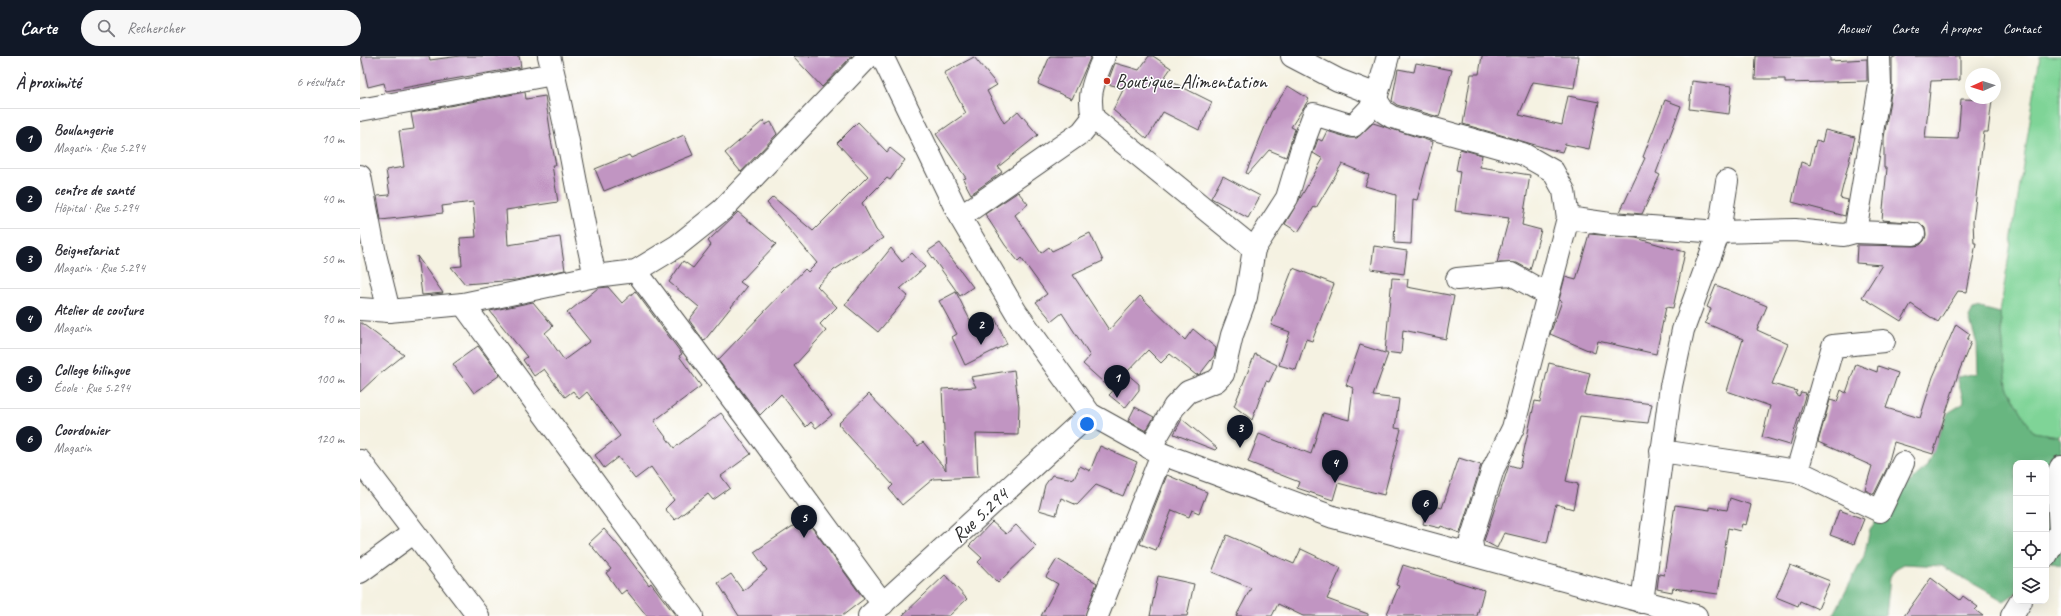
<!DOCTYPE html>
<html lang="fr">
<meta charset="utf-8">
<style>
:root{--surface:#fff;--page:#f7f7f7;--text:#2b2b33;--muted:#7c7c81;--line:#e1e1e2;--accent:#111827}
body{margin:0;font-family:Caveat,sans-serif;background:var(--page);color:var(--text)}
.controls{position:absolute;right:12px;bottom:12px;display:grid;overflow:hidden;border-radius:8px;box-shadow:0 4px 16px #0002}
.controls button{width:36px;height:36px;display:grid;place-items:center;padding:0;border:0;border-bottom:1px solid var(--line);background:var(--surface);color:var(--text);font:20px sans-serif}
.compass{position:absolute;left:1605px;top:12px;width:36px;height:36px;border-radius:50%;background:var(--surface);box-shadow:0 4px 16px #0002;rotate:267deg}
.you{position:absolute;left:727px;top:368px;width:14px;height:14px;margin:-10px;border:3px solid #fff;border-radius:50%;background:#1a73e8;box-shadow:0 0 0 6px #1a73e833}
.badge{display:grid;place-items:center;width:26px;height:26px;border-radius:50%;background:var(--accent);color:#fff;font-size:13px;font-weight:700}
.pin{position:absolute;translate:-50% -33px;filter:drop-shadow(0 1px 2px #0008)}
.pin::after{content:'';position:absolute;top:21px;width:14px;height:12px;background:inherit;clip-path:polygon(0 0,100% 0,50% 100%)}
.list{margin:0;padding:0;list-style:none}
h2{display:flex;justify-content:space-between;align-items:center;height:52px;margin:0;padding:0 16px;font-size:17px}
h2 small{font-size:13px;font-weight:400;color:var(--muted)}
.list li{display:grid;grid-template-columns:26px 1fr auto;gap:12px;align-items:center;box-sizing:border-box;height:60px;padding:0 16px;border-top:1px solid var(--line)}
.list b{display:block;font-size:15px;white-space:nowrap}
.list p{margin:0;font-size:13px;white-space:nowrap;color:var(--muted)}
.list em{font-size:13px;font-style:normal;color:var(--muted)}
.icon{flex:none;width:22px;height:22px;fill:none;stroke:currentColor;stroke-width:2;stroke-linecap:round;stroke-linejoin:round}
.map{position:relative;flex:none;width:1701px;height:560px;overflow:hidden}
header{display:flex;align-items:center;gap:24px;box-sizing:border-box;height:56px;padding:0 20px;background:var(--accent);color:#fff}
header strong{font-size:19px}
nav{display:flex;gap:22px;margin-inline-start:auto;font-size:14px}
.search{width:280px;height:36px;background:var(--page);display:flex;align-items:center;gap:10px;box-sizing:border-box;padding:0 14px;border-radius:22px;color:var(--muted);font-size:15px}
main{display:flex}
aside{flex:1;background:var(--surface)}
.map>svg:first-child{display:block}
</style>
<header>
<strong>Carte</strong>
<div class="search"><svg class="icon" aria-label="search" viewBox="0 0 24 24"><circle cx="10" cy="10" r="6"/><path d="M15 15l6 6"/></svg>Rechercher</div>
<nav><a>Accueil</a><a>Carte</a><a>À propos</a><a>Contact</a></nav>
</header>
<main>
<aside>
<h2>À proximité<small>6 résultats</small></h2>
<ul class="list">
<li><span class="badge">1</span><div><b>Boulangerie</b><p>Magasin · Rue 5.294</p></div><em>10 m</em></li>
<li><span class="badge">2</span><div><b>centre de santé</b><p>Hôpital · Rue 5.294</p></div><em>40 m</em></li>
<li><span class="badge">3</span><div><b>Beignetariat</b><p>Magasin · Rue 5.294</p></div><em>50 m</em></li>
<li><span class="badge">4</span><div><b>Atelier de couture</b><p>Magasin</p></div><em>90 m</em></li>
<li><span class="badge">5</span><div><b>College bilingue</b><p>École · Rue 5.294</p></div><em>100 m</em></li>
<li><span class="badge">6</span><div><b>Coordonier</b><p>Magasin</p></div><em>120 m</em></li>
</ul>
</aside>
<div class="map">
<svg width="1701" height="560" viewBox="0 0 1701 560">
<rect width="100%" height="100%" fill="#fff"/>
<filter id="ink" filterUnits="userSpaceOnUse"><feTurbulence type="fractalNoise" baseFrequency=".025" numOctaves="2"/><feDisplacementMap in="SourceGraphic" scale="8" xChannelSelector="R" yChannelSelector="G"/><feConvolveMatrix kernelMatrix="1 2 1 2 8 2 1 2 1" color-interpolation-filters="sRGB"/></filter>
<filter id="wash" filterUnits="userSpaceOnUse"><feTurbulence type="fractalNoise" baseFrequency=".012" numOctaves="4" result="noise"/><feDisplacementMap in="SourceGraphic" scale="16" xChannelSelector="R" yChannelSelector="G"/><feGaussianBlur stdDeviation="0.9" result="paint"/><feColorMatrix in="noise" values="0 0 0 0 0 0 0 0 0 0 0 0 0 0 0 0 0 1.4 0 .05"/><feComposite in="paint" operator="in"/></filter>
<g filter="url(#wash)">
<rect width="100%" height="100%" fill="#f5f2e2"/>
<polygon fill="#7fd497" stroke="#558061" points="1680,0 1701,0 1701,377 1698,380 1673,376 1647,331 1640,257"/>
<polygon fill="#67b680" stroke="#497056" points="1621,252 1640,257 1647,331 1673,376 1698,380 1701,384 1701,510 1686,504 1686,407 1656,407 1656,537 1644,545 1582,510 1544,508 1535,513 1530,521 1526,560 1473,560 1504,500 1510,473 1533,442 1567,410 1588,357 1604,347 1597,321 1618,317 1617,288 1609,262 1613,254"/>
<g id="blocks">
<g fill="#c195c2">
<polygon points="1,0 69,0 70,4 100,0 159,0 161,11 26,35 24,27 8,31"/>
<polygon points="433,0 492,0 462,31"/>
<polygon points="690,0 731,0 712,43 678,28"/>
<polygon points="789,0 793,0 811,12 804,22 852,46 839,74 803,56 787,83 753,54 764,32 747,28 755,7 779,14"/>
<polygon points="1122,0 1219,0 1214,32 1173,26 1159,59 1202,69 1208,40 1239,46 1229,93 1205,88 1202,96 1189,93 1103,68 1111,18 1119,18"/>
<polygon points="1396,0 1470,0 1470,5 1507,3 1507,25 1425,27 1425,23 1395,23"/>
<polygon points="1537,0 1600,0 1600,24 1571,25 1565,82 1598,83 1601,43 1632,44 1628,76 1624,76 1613,166 1614,187 1616,187 1607,236 1598,235 1578,266 1551,248 1541,265 1502,241 1522,209 1496,207 1497,189 1554,190 1560,189 1564,185 1566,179 1565,172 1560,167 1522,164 1527,112 1524,112 1524,82 1532,31 1532,2"/>
<polygon points="614,1 637,29 627,35 644,67 658,55 678,79 638,111 642,116 611,138 603,123 606,122 576,78 606,57 584,17"/>
<polygon points="1056,7 1092,14 1079,61 1037,49 1032,45 1038,13 1054,16"/>
<polygon points="1332,25 1372,30 1369,58 1329,53"/>
<polygon points="928,30 949,43 931,71 935,73 926,101 909,94 888,118 886,117 911,56"/>
<polygon points="165,36 166,43 185,40 191,79 190,79 196,109 192,109 198,146 146,154 148,189 200,181 205,214 156,224 105,228 91,211 102,210 100,182 116,181 113,146 82,150 83,157 21,164 17,140 30,139 26,114 44,111 39,75 54,73 51,57"/>
<polygon points="1305,44 1321,50 1296,117 1300,119 1282,158 1260,156 1285,102 1283,101"/>
<polygon points="404,64 405,69 411,66 417,78 381,116 365,97"/>
<polygon points="498,66 527,96 530,92 545,104 530,124 527,122 502,147 516,174 523,182 474,214 457,230 477,251 460,268 466,275 434,310 472,359 456,372 451,366 446,371 421,338 400,359 358,304 445,213 448,216 457,207 407,147 413,141 453,175 508,120 477,87"/>
<polygon points="1013,67 1073,86 1057,144 1053,143 1051,188 1034,187 1036,139 1005,130 1009,119 982,108 956,152 954,151 938,176 925,168 963,103 953,97 958,83 962,85 967,75 989,82 997,82"/>
<polygon points="1465,74 1495,81 1480,142 1488,144 1485,160 1432,146 1441,106 1450,109 1456,84 1462,86"/>
<polygon points="324,79 333,99 244,135 235,113 269,99 271,102"/>
<polygon points="1100,93 1122,99 1120,111 1170,119 1162,169 1181,174 1170,214 1157,207 1137,207 1149,162 1095,155 1100,115 1096,114"/>
<polygon points="863,120 900,140 888,162 851,142"/>
<polygon points="658,136 668,148 655,159 681,197 689,191 692,195 730,177 743,205 713,219 749,274 780,240 825,284 833,273 856,292 854,300 840,318 836,319 810,298 801,307 788,294 766,317 779,328 779,334 765,352 749,339 753,335 723,308 730,300 702,257 692,265 676,246 687,238 661,202 658,205 645,189 625,158"/>
<polygon points="378,156 416,188 380,226 387,231 344,285 329,264 339,251 309,226 323,205 333,212 351,189 348,185"/>
<polygon points="1229,178 1276,182 1325,196 1313,252 1306,251 1296,298 1238,285 1235,297 1190,278 1202,245 1199,244 1205,221 1216,224"/>
<polygon points="580,187 613,231 600,240 568,195"/>
<polygon points="1014,190 1047,195 1044,218 1011,213"/>
<polygon points="531,192 542,206 552,197 565,211 540,233 548,240 518,276 485,249"/>
<polygon points="57,200 83,237 62,239"/>
<polygon points="933,212 974,228 952,285 946,283 936,314 919,309 930,276 911,269"/>
<polygon points="1032,222 1048,223 1047,231 1094,240 1086,283 1043,274 1041,298 1025,296"/>
<polygon points="1356,229 1407,250 1397,274 1428,288 1412,328 1437,335 1435,338 1439,340 1441,336 1446,337 1430,389 1402,381 1410,350 1367,335 1383,283 1345,267 1351,253 1347,251"/>
<polygon points="248,231 262,247 275,235 322,298 319,300 341,330 294,365 314,392 361,357 391,398 361,420 370,432 353,444 348,438 315,464 305,453 314,444 291,411 275,423 258,401 244,412 235,399 260,380 227,336 219,343 213,335 205,341 184,313 174,320 163,304 167,301 130,255 173,246 193,270 185,277 204,304 230,285 207,257 238,232"/>
<polygon points="596,236 613,270 634,260 647,288 605,309 592,281 597,278 579,245"/>
<polygon points="0,266 44,299 15,322 0,336"/>
<polygon points="1596,268 1610,278 1607,284 1611,286 1598,318 1573,398 1534,386 1527,412 1514,438 1505,434 1512,410 1458,386 1470,344 1477,346 1481,334 1486,337 1496,308 1517,316 1518,310 1538,317 1526,352 1560,362 1573,321"/>
<polygon points="1000,289 1028,298 1013,340 1039,343 1035,372 1041,373 1024,439 978,427 973,444 937,432 939,426 888,406 899,378 951,398 963,357 989,364 993,332 986,329"/>
<polygon points="118,290 140,319 114,337 93,308"/>
<polygon points="895,298 917,309 909,326 906,325 892,364 874,350"/>
<polygon points="1189,307 1230,317 1225,339 1292,348 1288,367 1220,360 1206,425 1218,428 1213,453 1196,448 1187,487 1144,477 1137,492 1124,485 1149,409 1160,412 1175,345 1180,346"/>
<polygon points="654,314 659,350 658,379 616,378 618,421 573,423 542,449 529,433 533,429 478,368 509,338 558,390 563,386 586,414 582,333 616,331 611,321"/>
<polygon points="775,351 794,361 786,375 768,365"/>
<polygon points="822,363 857,392 855,394 814,378"/>
<polygon points="740,390 777,406 763,440 736,429 717,449 701,442 696,459 679,454 685,429 692,419 714,423 720,410 730,415"/>
<polygon points="1099,402 1121,409 1100,477 1081,470 1080,472 1063,468 1068,448 1082,452"/>
<polygon points="807,419 847,436 839,457 832,454 829,461 812,454 796,494 780,488"/>
<polygon points="1370,442 1391,449 1386,469 1382,468 1380,475 1368,472 1358,538 1313,532 1312,536 1297,533 1299,518 1304,519 1315,449 1350,454 1350,451 1367,454"/>
<polygon points="1479,454 1504,463 1494,488 1470,479"/>
<polygon points="445,462 504,543 482,560 379,560 358,527 371,518 383,535 407,514 394,496"/>
<polygon points="632,466 646,478 656,469 676,490 638,527 618,506 622,502 609,490"/>
<polygon points="244,473 264,496 289,529 291,527 316,560 287,560 266,534 261,538 246,517 251,513 229,487"/>
<polygon points="867,479 934,508 941,493 981,512 967,543 1008,558 1008,560 943,560 918,548 912,560 876,560 891,532 852,516"/>
<polygon points="697,503 737,527 725,560 681,560 698,528 686,521"/>
<polygon points="1043,509 1124,534 1117,560 1026,560 1039,530 1036,529"/>
<polygon points="1430,509 1470,525 1458,553 1440,545 1438,550 1416,541"/>
<polygon points="585,519 607,543 589,560 542,560"/>
<polygon points="798,520 834,528 827,560 790,560"/>
<polygon points="1571,522 1600,544 1603,540 1618,551 1615,554 1623,560 1544,560"/>
</g>
</g>
</g>
<g filter="url(#ink)">
<use href="#blocks" fill-opacity="0" stroke="#494946" stroke-width="1"/>
<g fill="none" stroke-linecap="round" stroke-linejoin="round">
<g stroke="#494946" stroke-width="24">
<g id="minor">
<path d="M189 0C208 72 218 147 235 220"/>
<polyline points="522,0 600,161 656,256 730,358 802,398 973,461 1336,560"/>
<polyline points="932,0 978,24 1017,39"/>
<polyline points="1028,0 1017,39 1017,45 1024,56 1032,61 1163,98 1193,115 1204,135 1208,162 1153,372 1133,413 1111,484 1113,497"/>
<polyline points="0,54 193,18"/>
<polyline points="733,62 894,193"/>
<polyline points="0,120 15,198 29,255"/>
<path d="M600 161 722 76 733 62C727 35 735 24 744 0"/>
<polyline points="1208,162 1250,168 1359,176 1435,174 1484,179 1495,176 1520,29 1519,0"/>
<polyline points="1495,176 1554,178"/>
<polyline points="276,215 403,384 523,548"/>
<polyline points="1097,223 1151,218 1187,238"/>
<polyline points="103,248 332,560"/>
<polyline points="0,253 29,255 103,248 235,220 276,215 317,190 362,154 509,0"/>
<polyline points="790,392 814,351 828,336 856,325 863,318 872,279 886,241 894,193 927,142 945,82 954,58 993,70 1017,45"/>
<polyline points="1301,395 1437,415 1520,455 1543,407"/>
<polyline points="0,405 118,560"/>
<polyline points="1437,415 1473,290 1524,285"/>
<polyline points="1686,500 1700,475 1697,420 1701,411"/>
<polyline points="0,516 53,477"/>
<polyline points="1282,546 1311,330 1323,274 1359,176 1367,125"/>
<polyline points="509,560 730,358"/>
<polyline points="737,560 802,398"/>
<polyline points="1652,560 1661,545"/>
</g>
</g>
<use href="#minor" stroke="#fff" stroke-width="22"/>
</g>
</g>
<circle fill="#c8321e" stroke="#fff" stroke-width="1.5" cx="747" cy="25" r="4"/>
<g text-anchor="middle" dominant-baseline="central" stroke-width="3" stroke-linejoin="round" paint-order="stroke">
<g font-size="20" fill="#2b2b2b" stroke="#fff" text-anchor="start">
<text x="755" y="25">Boutique_Alimentation</text>
</g>
<g font-size="20" fill="#2b2b2b" stroke="#fff">
<text transform="translate(620 459) rotate(-43)">Rue 5.294</text>
</g>
</g>
</svg>
<div class="controls">
<button>+</button>
<button>−</button>
<button><svg class="icon" aria-label="locate" viewBox="0 0 24 24"><circle cx="12" cy="12" r="6"/><path d="M12 2v4M12 18v4M2 12h4M18 12h4"/></svg></button>
<button><svg class="icon" aria-label="layers" viewBox="0 0 24 24"><path d="M12 4l9 5-9 5-9-5zM3 14l9 5 9-5"/></svg></button>
</div>
<svg class="compass" viewBox="-18 -18 36 36"><path d="M0-13l5 13h-10z" fill="#e53935"/><path d="M0 13l5-13h-10z" fill="#7c7c81"/></svg>
<div class="you"></div>
<div class="pin badge" style="left:757px;top:342px">1</div>
<div class="pin badge" style="left:621px;top:289px">2</div>
<div class="pin badge" style="left:880px;top:392px">3</div>
<div class="pin badge" style="left:975px;top:427px">4</div>
<div class="pin badge" style="left:444px;top:482px">5</div>
<div class="pin badge" style="left:1065px;top:467px">6</div>
</div>
</main>
